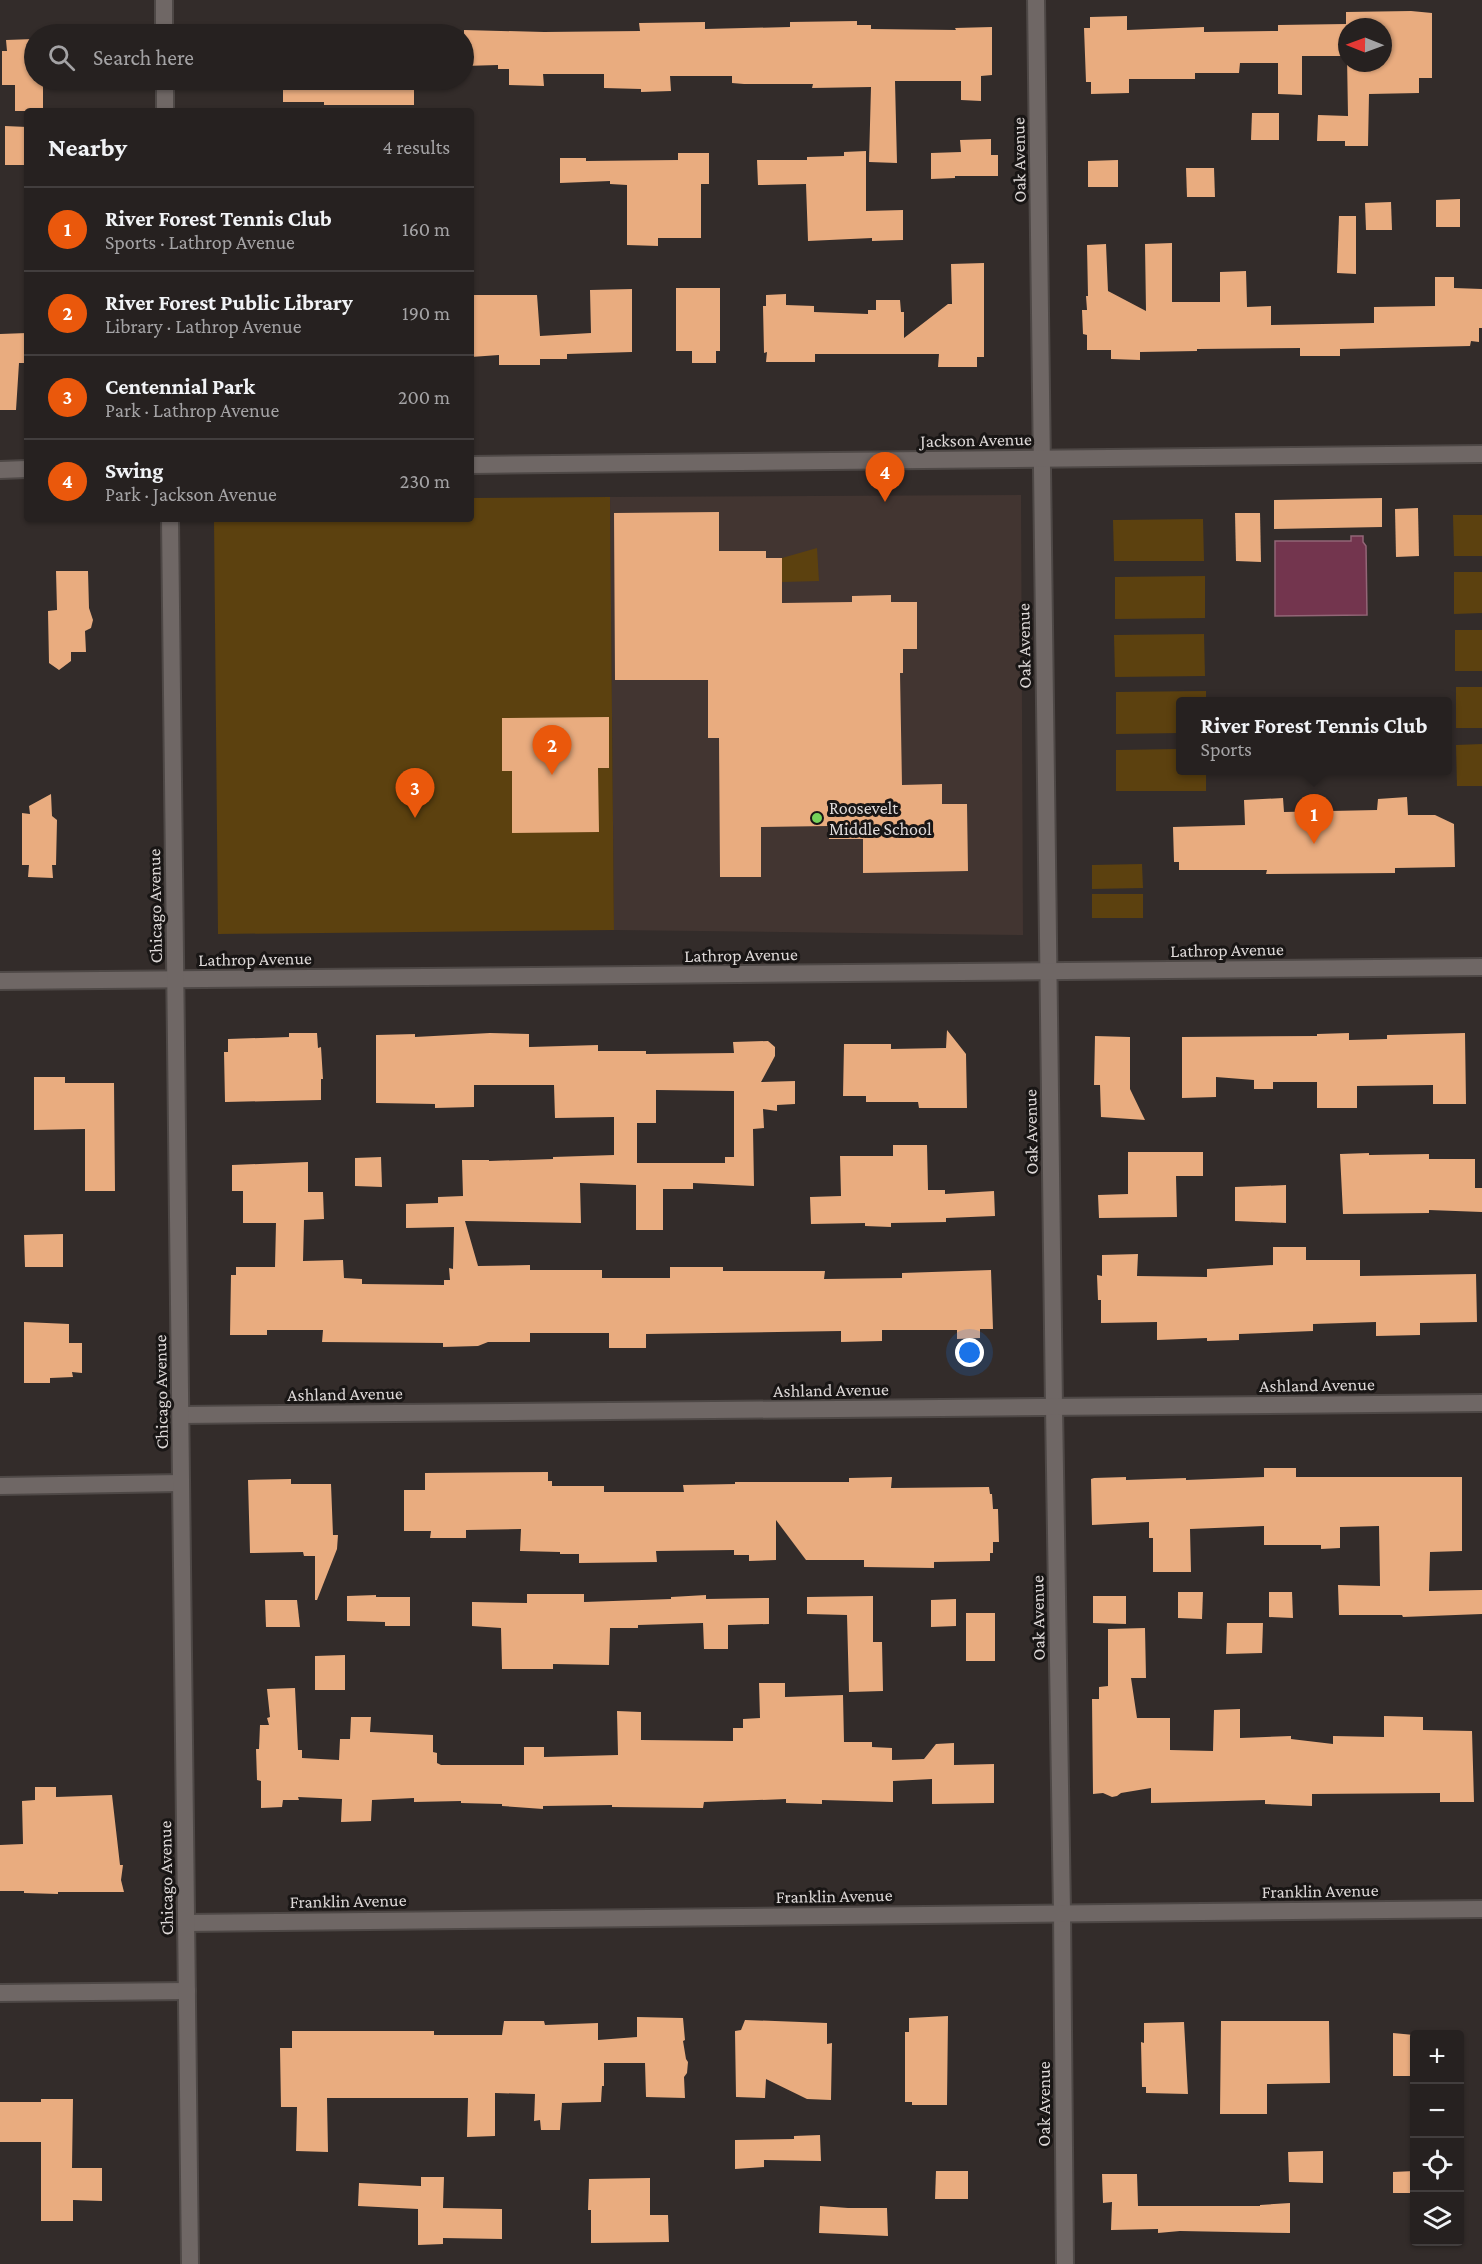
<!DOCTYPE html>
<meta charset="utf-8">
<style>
:root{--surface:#262120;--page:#2e2929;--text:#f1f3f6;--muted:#a4a3a5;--line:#423e3e;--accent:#ea580c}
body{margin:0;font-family:"Crimson Pro",serif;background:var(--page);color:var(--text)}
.controls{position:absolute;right:18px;bottom:18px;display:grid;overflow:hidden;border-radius:6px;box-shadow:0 2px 4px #0004}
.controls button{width:54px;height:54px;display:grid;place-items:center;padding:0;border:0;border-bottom:2px solid var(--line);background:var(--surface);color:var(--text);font:30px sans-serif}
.compass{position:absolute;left:1338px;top:18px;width:54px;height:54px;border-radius:50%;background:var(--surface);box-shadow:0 2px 4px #0004;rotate:271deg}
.you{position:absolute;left:970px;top:1353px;width:21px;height:21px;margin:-15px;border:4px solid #fff;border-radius:50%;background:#1a73e8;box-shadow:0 0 0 9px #1a73e833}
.badge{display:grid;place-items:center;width:39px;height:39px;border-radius:50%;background:var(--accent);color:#fff;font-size:20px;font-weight:700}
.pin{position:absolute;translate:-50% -50px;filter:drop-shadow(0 2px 3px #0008)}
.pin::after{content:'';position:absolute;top:32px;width:21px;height:18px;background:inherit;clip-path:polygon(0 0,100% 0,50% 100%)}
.popup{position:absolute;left:1176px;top:697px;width:276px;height:78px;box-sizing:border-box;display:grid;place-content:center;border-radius:6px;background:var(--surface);filter:drop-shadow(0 2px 4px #0005);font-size:20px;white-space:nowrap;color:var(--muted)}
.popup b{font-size:22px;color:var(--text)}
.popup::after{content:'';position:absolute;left:50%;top:100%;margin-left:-12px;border:12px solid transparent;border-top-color:var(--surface)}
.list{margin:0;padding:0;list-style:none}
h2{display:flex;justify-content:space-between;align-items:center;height:78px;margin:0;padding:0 24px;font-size:26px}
h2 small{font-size:20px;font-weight:400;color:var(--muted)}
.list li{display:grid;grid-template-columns:39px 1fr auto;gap:18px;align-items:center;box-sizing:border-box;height:84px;padding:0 24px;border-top:2px solid var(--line)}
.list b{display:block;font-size:22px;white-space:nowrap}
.list p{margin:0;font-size:20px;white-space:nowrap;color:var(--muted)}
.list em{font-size:20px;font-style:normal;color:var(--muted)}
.icon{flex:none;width:33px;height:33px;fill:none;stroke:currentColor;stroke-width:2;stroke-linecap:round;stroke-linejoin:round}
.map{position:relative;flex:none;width:1482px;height:2264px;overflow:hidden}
.search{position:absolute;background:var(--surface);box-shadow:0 2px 4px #0004;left:24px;top:24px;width:450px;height:66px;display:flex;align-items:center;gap:15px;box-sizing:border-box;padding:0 21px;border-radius:33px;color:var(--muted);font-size:22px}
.panel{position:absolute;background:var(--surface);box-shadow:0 2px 4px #0004;left:24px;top:108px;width:450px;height:414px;border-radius:6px}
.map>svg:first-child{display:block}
</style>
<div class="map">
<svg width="1482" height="2264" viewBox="0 0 1482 2264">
<rect width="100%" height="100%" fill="#332c2a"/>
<polygon fill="#423531" points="1021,495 1023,935 614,930 610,497"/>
<g fill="#5c410f">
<polygon points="610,497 614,930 218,934 214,519 471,519 471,498"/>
<polygon points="1453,515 1482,515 1482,556 1454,556"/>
<polygon points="1203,519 1204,561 1114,561 1113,520"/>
<polygon points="817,548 819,581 782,582 782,558"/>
<polygon points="1454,572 1482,572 1482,613 1454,614"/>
<polygon points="1205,576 1205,618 1115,619 1115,577"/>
<rect x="1455" y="630" width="27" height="41"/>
<polygon points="1204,634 1205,676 1115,677 1114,635"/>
<rect x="1456" y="687" width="26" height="41"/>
<polygon points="1206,691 1206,701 1180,702 1180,733 1116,734 1116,692"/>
<polygon points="1482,744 1482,786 1457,786 1456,745"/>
<polygon points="1180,749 1180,770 1206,771 1206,791 1116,791 1116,750"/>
<polygon points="1142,864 1143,888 1092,889 1092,865"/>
<rect x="1092" y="894" width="51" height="24"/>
</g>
<polygon fill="#73354e" stroke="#936677" stroke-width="1.5" points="1351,536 1363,536 1363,542 1366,546 1367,615 1275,616 1275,541 1351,541"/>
<g fill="#e9ac7f" fill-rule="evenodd">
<path d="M1411 11 1432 13V78H1419V93L1369 94 1368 146H1345V141H1317L1318 115 1348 116 1347 56H1302V95L1278 94V63H1240L1239 73H1195V79H1129V93L1091 94V82H1086L1084 28H1090V17L1127 16V30L1204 27V32L1278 31V25L1346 24V12ZM1347 27H1383V63H1347Z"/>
<polygon points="857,21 857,25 871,25 871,29 956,30 955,28 992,27 992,75 981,76 981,101 961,100 961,81 895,81 897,163 869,162 871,87 812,88 813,84 744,84 732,83 732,76 670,76 671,91 641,92 641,89 604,88 604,74 543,74 544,86 509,85 509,69 498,69 498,65 464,66 464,30 544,32 640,31 639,23 705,22 705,29 790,27 790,22"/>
<polygon points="34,39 34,80 43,80 43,111 15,111 15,85 2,85 2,51 7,51 6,40"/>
<polygon points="283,80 408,80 409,83 414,83 414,105 324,105 324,102 283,102"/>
<polygon points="1252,113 1279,113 1279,140 1251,140"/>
<polygon points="5,126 27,127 27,165 5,165"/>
<polygon points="991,139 991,155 998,155 998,176 955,176 955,178 931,179 931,153 961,152 960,140"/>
<polygon points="866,151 866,211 903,210 903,240 872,241 872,238 808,241 806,184 758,185 757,160 807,160 807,157 844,156 844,152"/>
<polygon points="678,153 709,153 709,184 701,184 701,238 658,238 658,246 627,245 627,185 610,184 610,181 560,183 560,158 586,158 586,161 678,160"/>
<polygon points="1118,160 1118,187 1088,187 1088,161"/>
<polygon points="1186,168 1214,168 1215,197 1187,197"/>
<polygon points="1460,199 1460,227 1436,227 1436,200"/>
<polygon points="1391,202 1392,230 1366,230 1365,203"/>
<polygon points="1339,216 1356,216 1356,274 1337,273"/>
<polygon points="1172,243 1172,302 1220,302 1220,272 1246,271 1247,307 1271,306 1271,325 1374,323 1374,307 1435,306 1435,277 1454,277 1454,288 1482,289 1482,328 1479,328 1479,342 1471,341 1470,346 1340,349 1340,356 1300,356 1300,348 1197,349 1197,351 1140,352 1140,360 1111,359 1111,350 1087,350 1087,335 1083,334 1082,310 1087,310 1086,296 1088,296 1087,245 1106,244 1108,291 1146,311 1145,244"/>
<polygon points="984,263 984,357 977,357 977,367 938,367 939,354 815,354 815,362 766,362 767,352 764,353 763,306 766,306 766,295 786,294 786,305 814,306 814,312 868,314 868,310 876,310 876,300 900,300 901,312 904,312 904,338 948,304 952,304 951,264"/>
<polygon points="676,288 720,288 720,351 716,351 716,363 692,363 692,351 676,351"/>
<polygon points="632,289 632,352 567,354 567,359 540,359 540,365 499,365 499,355 471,357 471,295 537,295 540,336 591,333 590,290"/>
<polygon points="27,333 27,363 19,363 16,410 0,410 0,334"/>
<polygon points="1382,498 1382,527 1274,529 1274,500"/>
<polygon points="1418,508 1419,556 1396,557 1395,509"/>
<polygon points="719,512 719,551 766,551 766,558 782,558 782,603 852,602 852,596 891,595 891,602 917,602 917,649 903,649 903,673 900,673 902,785 942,784 942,804 967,804 968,871 863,873 863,839 829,839 828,826 761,827 761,877 720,877 719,738 708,738 708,680 615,680 614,513"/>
<polygon points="1235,513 1260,513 1261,562 1236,561"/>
<polygon points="56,571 88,571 89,608 93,620 91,628 85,631 86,652 71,652 71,661 59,670 49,663 48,611 57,610"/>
<polygon points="609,717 609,768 598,768 599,832 512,833 512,771 502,771 502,718"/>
<polygon points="51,794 52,816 57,820 56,865 52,865 53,878 28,877 29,865 22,865 22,813 30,814 29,806"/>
<polygon points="1407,797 1408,815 1435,815 1454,824 1455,867 1395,868 1395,873 1266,874 1267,870 1179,870 1179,862 1174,862 1173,827 1245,825 1244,800 1283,798 1284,812 1377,810 1378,799"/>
<polygon points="947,1030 966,1054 967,1108 919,1108 918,1102 866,1102 866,1096 843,1096 844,1044 891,1044 891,1049 946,1048"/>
<polygon points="289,1033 317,1033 318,1048 321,1047 323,1079 321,1079 321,1100 225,1102 224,1052 228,1052 228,1039 289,1037"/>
<path d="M490 1033 529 1034V1047L598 1045V1051H646V1054L734 1053 733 1042 768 1041 775 1047V1056L761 1082 795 1081V1104L777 1105V1111L763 1109 764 1128 753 1129 754 1186 693 1183V1189H663V1230H636V1185L580 1183 581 1223 465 1221 478 1266 530 1265V1270H602V1278H670V1267H723V1271H825L824 1279 902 1278V1273L991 1270 993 1329H980V1338L957 1339V1330H882V1341L841 1342V1331L646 1334V1348H609V1333H530V1342H488L478 1346 443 1347V1343L322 1342 323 1330H267V1335H230L231 1275H236V1267H275L276 1223H243V1191H232V1165L308 1162V1192H323L324 1219 304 1220 303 1261 343 1260 344 1278 362 1279V1284L444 1285V1280H450L449 1268 453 1269 454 1227 406 1228V1204L438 1203V1197L463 1196 462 1160H489V1161L553 1159V1157L614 1155V1117L555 1118 554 1085H474V1107L435 1108V1104L376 1103V1035L415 1034V1037ZM656 1090 734 1091V1157H725V1163H637V1123H656Z"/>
<polygon points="1349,1033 1349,1040 1387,1039 1387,1035 1465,1033 1466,1104 1433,1104 1433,1085 1357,1086 1357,1108 1317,1108 1317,1082 1273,1082 1273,1089 1254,1089 1254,1080 1216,1077 1216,1097 1182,1098 1182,1037 1317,1036 1317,1034"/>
<polygon points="1095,1036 1130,1037 1130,1089 1145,1120 1101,1117 1100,1085 1094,1085"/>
<polygon points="34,1077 65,1077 65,1083 114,1083 115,1191 85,1191 85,1129 34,1130"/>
<polygon points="893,1145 927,1145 928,1190 945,1190 945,1194 994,1191 995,1216 946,1218 946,1222 891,1223 891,1227 865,1226 865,1223 811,1224 810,1197 841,1196 840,1156 893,1156"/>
<polygon points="1128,1152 1203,1152 1203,1176 1176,1176 1177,1217 1099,1218 1098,1195 1128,1194"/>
<polygon points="1369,1153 1369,1155 1429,1154 1429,1159 1475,1159 1475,1188 1482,1188 1482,1212 1429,1210 1429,1213 1343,1214 1340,1154"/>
<polygon points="381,1157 382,1187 355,1186 355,1158"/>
<polygon points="1286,1185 1286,1223 1235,1221 1235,1187"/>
<polygon points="63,1234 63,1267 25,1267 24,1235"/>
<polygon points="1273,1247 1306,1247 1306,1260 1360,1260 1360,1276 1476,1274 1477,1322 1420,1323 1420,1335 1376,1336 1376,1322 1313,1324 1313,1331 1239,1334 1239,1340 1207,1341 1207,1338 1157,1340 1157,1322 1101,1323 1101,1300 1098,1300 1097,1275 1102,1276 1102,1255 1138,1254 1137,1276 1207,1277 1207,1269 1273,1265"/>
<polygon points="24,1322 69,1324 69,1343 82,1343 82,1373 72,1372 73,1377 50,1378 50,1383 24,1383"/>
<polygon points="1264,1468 1296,1468 1296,1477 1462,1477 1462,1551 1430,1552 1429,1591 1482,1590 1482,1614 1403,1617 1402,1615 1339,1615 1338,1585 1380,1586 1379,1526 1340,1527 1340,1548 1321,1549 1321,1545 1264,1545 1264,1526 1190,1529 1191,1572 1153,1572 1153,1538 1149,1538 1149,1522 1092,1525 1091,1479 1094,1478 1126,1477 1126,1480 1186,1478 1186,1480 1264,1477"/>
<polygon points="548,1472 548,1481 552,1481 552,1486 604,1486 604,1492 684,1492 683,1485 735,1484 735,1482 849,1482 849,1478 892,1477 891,1488 989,1487 990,1494 992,1494 993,1509 998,1509 999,1542 993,1542 993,1553 990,1553 990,1561 934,1562 934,1568 864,1567 864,1560 806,1560 776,1520 776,1560 749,1561 749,1555 734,1555 734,1550 656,1551 657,1562 579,1563 579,1554 560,1554 560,1552 520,1551 521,1529 466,1530 466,1538 430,1538 431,1531 404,1531 404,1490 425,1490 425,1473"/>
<polygon points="291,1479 291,1484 331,1484 333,1535 338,1535 337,1549 317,1600 315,1600 315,1556 304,1556 303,1552 250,1553 248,1480"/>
<polygon points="1178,1592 1203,1592 1202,1619 1178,1618"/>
<polygon points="1269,1592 1292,1592 1293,1618 1269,1617"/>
<polygon points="527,1594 584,1594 584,1602 671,1599 671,1597 706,1595 706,1599 769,1598 769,1624 728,1625 728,1649 704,1649 703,1623 638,1625 638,1628 610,1628 609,1665 553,1664 553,1669 502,1669 501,1628 472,1626 472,1602 527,1603"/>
<polygon points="376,1595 376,1597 410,1597 410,1626 385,1626 385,1622 347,1621 347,1596"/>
<polygon points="873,1596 873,1642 882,1642 883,1691 849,1692 847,1615 807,1614 807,1597"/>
<polygon points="1093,1596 1126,1596 1126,1624 1093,1623"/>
<polygon points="956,1599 956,1626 931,1627 931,1600"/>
<polygon points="265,1600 297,1600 300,1627 266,1627"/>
<rect x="966" y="1613" width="29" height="48"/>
<polygon points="1227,1623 1263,1623 1262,1653 1226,1654"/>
<polygon points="1145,1628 1146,1678 1131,1678 1137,1718 1170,1718 1170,1750 1213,1751 1214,1710 1240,1709 1240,1738 1291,1736 1291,1739 1333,1744 1333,1736 1384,1737 1384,1716 1423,1717 1423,1730 1472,1731 1474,1802 1440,1802 1440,1793 1312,1794 1312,1806 1265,1804 1265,1800 1151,1803 1151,1788 1121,1793 1117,1796 1112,1797 1103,1793 1093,1794 1092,1699 1099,1699 1099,1687 1108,1686 1108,1629"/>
<polygon points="345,1655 345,1690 315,1690 315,1656"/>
<polygon points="759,1683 785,1683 785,1697 843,1695 844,1742 872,1742 872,1747 892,1748 892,1760 924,1759 936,1744 954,1743 954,1765 994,1764 994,1803 932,1804 932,1779 893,1781 893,1802 822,1800 822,1804 786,1803 786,1799 704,1802 703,1808 612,1807 612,1805 543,1806 543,1809 502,1806 502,1804 461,1803 461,1801 414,1802 414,1798 372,1800 371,1821 341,1822 342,1799 298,1797 299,1800 283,1800 282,1807 261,1808 261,1781 257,1780 256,1749 259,1749 260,1725 269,1725 267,1718 270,1717 267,1689 295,1688 298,1750 302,1750 302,1758 339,1760 340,1739 350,1739 351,1717 371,1717 370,1732 433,1735 433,1752 437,1753 437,1763 441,1765 524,1765 524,1747 544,1747 544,1757 618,1755 617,1711 641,1712 641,1740 733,1741 733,1728 743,1728 743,1719 760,1718"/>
<polygon points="35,1787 56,1787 56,1797 112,1795 120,1865 123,1865 121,1880 124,1892 58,1892 58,1894 24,1893 24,1891 0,1891 0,1845 23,1844 22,1801 35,1800"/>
<polygon points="948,2016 947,2105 912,2105 912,2102 905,2102 905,2032 909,2032 909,2018"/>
<polygon points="637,2017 683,2018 685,2040 683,2041 686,2059 688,2062 687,2073 684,2077 685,2098 646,2097 645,2063 604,2063 604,2086 602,2086 601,2102 562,2103 560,2130 541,2130 540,2120 534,2121 535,2094 495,2093 495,2136 467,2137 468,2098 327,2098 328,2152 296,2151 297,2107 281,2107 280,2048 292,2048 292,2031 434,2031 434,2035 502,2035 504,2021 544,2021 545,2025 598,2023 598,2040 637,2037"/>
<polygon points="745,2020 827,2023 827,2044 832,2043 831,2100 807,2099 766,2079 765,2098 736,2097 735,2031 741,2030"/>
<polygon points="1221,2021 1329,2021 1330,2083 1267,2084 1267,2114 1220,2114"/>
<polygon points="1184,2022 1188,2094 1146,2093 1146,2087 1142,2087 1141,2042 1144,2043 1144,2023"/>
<polygon points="1393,2033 1414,2035 1414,2076 1393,2076"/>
<polygon points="41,2099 73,2099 72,2168 102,2168 102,2201 73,2200 73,2221 41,2221 41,2142 0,2142 0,2102 41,2102"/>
<polygon points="820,2135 821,2161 764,2160 764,2167 735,2169 735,2140 794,2139 794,2136"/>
<polygon points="1323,2151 1323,2183 1289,2182 1288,2152"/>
<polygon points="936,2171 968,2171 968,2199 935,2199"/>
<polygon points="1414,2171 1414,2193 1393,2193 1393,2172"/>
<polygon points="1102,2174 1137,2174 1138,2206 1260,2206 1260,2205 1290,2203 1290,2233 1180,2231 1158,2233 1158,2229 1111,2230 1112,2202 1103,2203"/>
<polygon points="421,2177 444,2177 443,2208 502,2209 502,2239 443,2238 443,2244 418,2245 418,2209 358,2206 359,2183 421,2186"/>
<polygon points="650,2178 650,2215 668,2215 669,2242 591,2243 591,2210 588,2210 589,2179"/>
<polygon points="820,2206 848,2208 887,2208 888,2236 819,2233"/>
</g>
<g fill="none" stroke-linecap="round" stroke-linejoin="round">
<g stroke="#4e4846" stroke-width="20">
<g id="minor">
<polyline points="1036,0 1054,1407 1062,1912 1065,2264"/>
<polyline points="471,465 1482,454"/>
<polyline points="0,470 27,469"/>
<polyline points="181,1415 1482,1403"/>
<polyline points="0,1486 181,1483"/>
<polyline points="186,1923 1482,1909"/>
<polyline points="0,1993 187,1991"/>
</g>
</g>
<g stroke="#4e4846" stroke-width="20">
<polyline id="tertiary" points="0,981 1482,967"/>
</g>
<g stroke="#4e4846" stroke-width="20">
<g id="secondary">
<polyline points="164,0 164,34"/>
<polyline points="165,80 165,111"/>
<polyline points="170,519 190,2264"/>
</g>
</g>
<use href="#minor" stroke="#6f6765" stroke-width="16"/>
<use href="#tertiary" stroke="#6f6765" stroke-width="16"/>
<use href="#secondary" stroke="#6f6765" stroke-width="16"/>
</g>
<circle fill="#76d25a" stroke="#191615" stroke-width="2" cx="817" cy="818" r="6"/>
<g text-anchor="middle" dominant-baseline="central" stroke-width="6" stroke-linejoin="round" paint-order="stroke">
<g font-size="18" fill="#ded9d8" stroke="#191615">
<text transform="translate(1019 160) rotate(-91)">Oak Avenue</text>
<text transform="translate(976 440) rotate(-1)">Jackson Avenue</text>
<text transform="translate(1024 646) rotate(-91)">Oak Avenue</text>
<text transform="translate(155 906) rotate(-91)">Chicago Avenue</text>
<text transform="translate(1227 950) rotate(-1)">Lathrop Avenue</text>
<text transform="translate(741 955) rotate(-1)">Lathrop Avenue</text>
<text transform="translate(255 959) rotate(-1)">Lathrop Avenue</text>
<text transform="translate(1031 1132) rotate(-91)">Oak Avenue</text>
<text transform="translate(1317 1385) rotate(-1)">Ashland Avenue</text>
<text transform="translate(831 1390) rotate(-1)">Ashland Avenue</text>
<text transform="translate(161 1392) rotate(-91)">Chicago Avenue</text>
<text transform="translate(345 1394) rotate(-1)">Ashland Avenue</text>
<text transform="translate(1038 1618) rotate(-91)">Oak Avenue</text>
<text transform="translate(166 1878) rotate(-91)">Chicago Avenue</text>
<text transform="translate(1320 1891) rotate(-1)">Franklin Avenue</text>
<text transform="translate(834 1896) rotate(-1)">Franklin Avenue</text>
<text transform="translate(348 1901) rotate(-1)">Franklin Avenue</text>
<text transform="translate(1044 2104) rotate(-90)">Oak Avenue</text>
</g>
<g font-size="18" fill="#ded9d8" stroke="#191615" text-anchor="start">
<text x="829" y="808">Roosevelt<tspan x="829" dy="21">Middle School</tspan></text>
</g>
</g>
</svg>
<div class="controls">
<button>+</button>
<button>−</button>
<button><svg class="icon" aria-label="locate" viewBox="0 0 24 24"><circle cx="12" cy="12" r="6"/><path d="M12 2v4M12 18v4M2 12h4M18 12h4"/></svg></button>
<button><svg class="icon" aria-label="layers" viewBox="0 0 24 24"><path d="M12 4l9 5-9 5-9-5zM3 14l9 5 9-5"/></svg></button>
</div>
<svg class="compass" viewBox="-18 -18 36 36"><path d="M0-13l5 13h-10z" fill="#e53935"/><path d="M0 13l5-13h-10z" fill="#a4a3a5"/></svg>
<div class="you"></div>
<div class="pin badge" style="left:1314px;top:844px">1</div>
<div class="popup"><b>River Forest Tennis Club</b>Sports</div>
<div class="pin badge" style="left:552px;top:775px">2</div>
<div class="pin badge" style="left:415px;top:818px">3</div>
<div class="pin badge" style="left:885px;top:502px">4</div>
<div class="search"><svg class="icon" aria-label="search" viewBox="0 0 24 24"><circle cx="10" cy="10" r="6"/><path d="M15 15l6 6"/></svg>Search here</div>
<section class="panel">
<h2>Nearby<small>4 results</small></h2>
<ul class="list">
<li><span class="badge">1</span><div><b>River Forest Tennis Club</b><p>Sports · Lathrop Avenue</p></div><em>160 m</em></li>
<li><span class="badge">2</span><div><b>River Forest Public Library</b><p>Library · Lathrop Avenue</p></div><em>190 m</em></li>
<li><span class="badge">3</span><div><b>Centennial Park</b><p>Park · Lathrop Avenue</p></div><em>200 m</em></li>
<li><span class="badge">4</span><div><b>Swing</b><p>Park · Jackson Avenue</p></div><em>230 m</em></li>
</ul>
</section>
</div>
